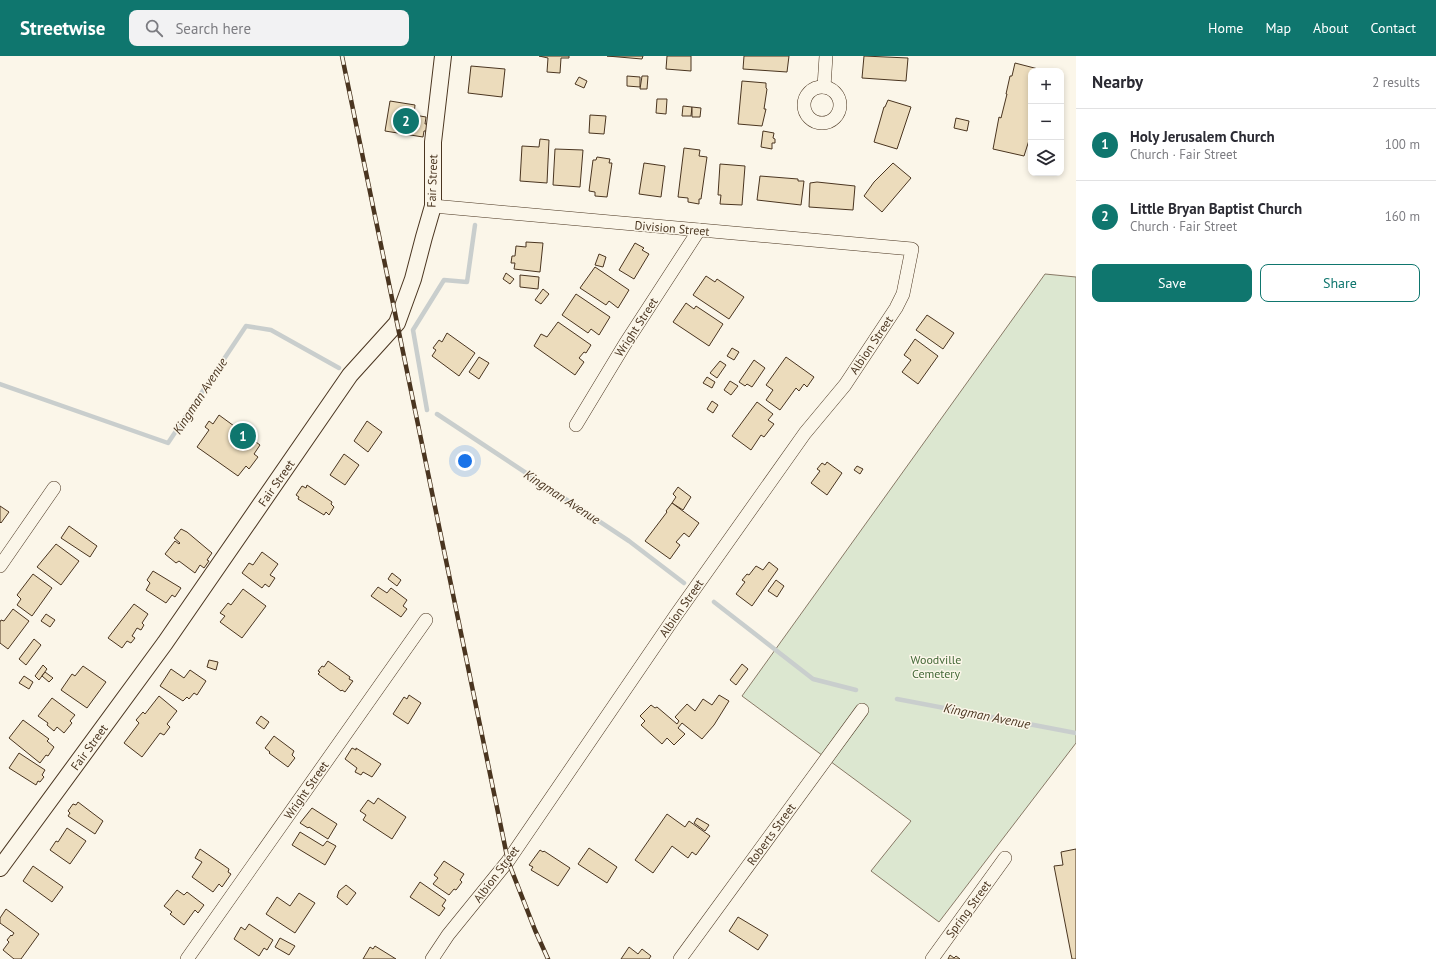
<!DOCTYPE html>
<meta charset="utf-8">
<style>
:root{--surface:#fff;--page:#f2f2f3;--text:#2b2b33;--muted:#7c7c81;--line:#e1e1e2;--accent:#0f766e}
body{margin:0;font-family:"PT Sans",sans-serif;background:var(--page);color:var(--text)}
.controls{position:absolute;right:12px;top:12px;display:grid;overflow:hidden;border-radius:8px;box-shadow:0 2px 6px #0003}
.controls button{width:36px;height:36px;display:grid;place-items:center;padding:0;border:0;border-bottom:1px solid var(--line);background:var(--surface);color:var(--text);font:20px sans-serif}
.you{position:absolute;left:465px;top:405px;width:14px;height:14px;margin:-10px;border:3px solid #fff;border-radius:50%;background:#1a73e8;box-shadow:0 0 0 6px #1a73e833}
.badge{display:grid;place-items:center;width:26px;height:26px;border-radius:50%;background:var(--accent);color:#fff;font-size:13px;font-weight:700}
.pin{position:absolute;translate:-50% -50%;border:2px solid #fff;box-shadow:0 1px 4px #0006}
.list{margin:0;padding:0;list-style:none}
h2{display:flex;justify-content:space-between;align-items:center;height:52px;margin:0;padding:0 16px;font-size:17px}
h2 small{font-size:13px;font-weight:400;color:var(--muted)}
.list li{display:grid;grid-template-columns:26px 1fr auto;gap:12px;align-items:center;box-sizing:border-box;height:72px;padding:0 16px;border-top:1px solid var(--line)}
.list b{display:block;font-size:15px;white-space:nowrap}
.list p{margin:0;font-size:13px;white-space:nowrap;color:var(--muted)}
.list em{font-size:13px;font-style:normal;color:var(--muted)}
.actions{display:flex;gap:8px;padding:12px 16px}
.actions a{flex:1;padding:9px 0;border:1px solid var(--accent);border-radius:8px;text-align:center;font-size:14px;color:var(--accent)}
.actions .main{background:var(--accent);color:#fff}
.icon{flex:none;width:22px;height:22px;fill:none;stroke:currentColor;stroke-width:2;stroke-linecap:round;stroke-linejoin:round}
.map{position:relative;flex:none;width:1076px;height:903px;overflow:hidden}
header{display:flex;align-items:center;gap:24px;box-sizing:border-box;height:56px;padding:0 20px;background:var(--accent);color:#fff}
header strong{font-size:19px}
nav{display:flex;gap:22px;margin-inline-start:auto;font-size:14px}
.search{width:280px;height:36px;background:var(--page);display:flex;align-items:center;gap:10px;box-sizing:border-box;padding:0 14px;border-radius:8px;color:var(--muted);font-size:15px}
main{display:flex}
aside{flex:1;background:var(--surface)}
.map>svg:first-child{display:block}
</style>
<header>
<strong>Streetwise</strong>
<div class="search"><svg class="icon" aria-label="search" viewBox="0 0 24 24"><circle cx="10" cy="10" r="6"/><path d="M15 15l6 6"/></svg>Search here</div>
<nav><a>Home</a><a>Map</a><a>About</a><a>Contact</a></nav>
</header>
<main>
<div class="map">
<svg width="1076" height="903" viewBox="0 0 1076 903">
<rect width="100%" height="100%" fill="#fbf6e9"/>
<polygon fill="#dce7d0" stroke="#887966" points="1045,218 1076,221 1076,687 939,866 871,815 911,765 742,640"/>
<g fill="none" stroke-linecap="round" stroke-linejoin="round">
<g stroke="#c9cecd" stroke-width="4.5">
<polyline points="0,328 168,387 246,270 271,274 339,312"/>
<polyline points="427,354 413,274 444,224 467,226 475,169"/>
<polyline points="437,358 629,485 684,527"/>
<polyline points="714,546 813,623 856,634"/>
<polyline points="897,643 1076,677"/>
</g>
</g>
<g fill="#ecdcbc" stroke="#4a3520">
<polygon points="539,0 569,0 569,2 561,2 560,17 547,16 548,2"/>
<polygon points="607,0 643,0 642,3"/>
<polygon points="667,0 691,0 691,15 666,13"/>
<polygon points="744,0 789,0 787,16 743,13"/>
<polygon points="864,0 908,2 906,25 862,22"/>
<polygon points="1015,7 1046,15 1031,15 1031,78 1024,100 993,93 999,61 1001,62 1007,38 1006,38 1010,20 1012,20"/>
<polygon points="471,10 505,13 502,41 468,37"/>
<polygon points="627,20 640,21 640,31 627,30"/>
<polygon points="642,20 648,20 647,33 640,33"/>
<polygon points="579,21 587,25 584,32 575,28"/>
<polygon points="742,25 766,27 766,32 767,33 764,53 766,53 762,70 738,68"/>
<polygon points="657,43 667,43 666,58 656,57"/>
<polygon points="888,44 911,51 897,93 874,86 884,51 885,51"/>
<polygon points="390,45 415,49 414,59 426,61 425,68 428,68 427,75 424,75 423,81 385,75"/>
<polygon points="683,50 692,51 691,60 682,60"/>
<polygon points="692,51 701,52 700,61 692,61"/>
<polygon points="590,59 606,60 604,78 589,77"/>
<polygon points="956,62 969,65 967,75 954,72"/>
<polygon points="763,75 774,77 773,82 775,83 775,87 772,87 772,93 761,91"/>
<polygon points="540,83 549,84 547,127 520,125 522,90 539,91"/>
<polygon points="684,92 700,94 699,100 707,101 701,143 699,143 699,148 688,146 688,142 678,141"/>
<polygon points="555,93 583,94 580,131 553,129"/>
<polygon points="597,101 610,103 609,107 612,107 607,141 595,140 595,136 589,135 593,104 596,104"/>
<polygon points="644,107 665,110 661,141 639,138"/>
<polygon points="893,107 911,122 882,156 864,140 874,126"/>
<polygon points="720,108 745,110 742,149 720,148 721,139 718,139"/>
<polygon points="760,120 798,123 798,125 804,125 801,149 757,144"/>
<polygon points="817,126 855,130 853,154 809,151 810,127"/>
<polygon points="526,186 543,187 540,216 514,213 515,207 511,207 512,200 515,200 516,190 526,191"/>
<polygon points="635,187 644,192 642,194 649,198 634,223 619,214"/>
<polygon points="599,198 606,201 603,211 595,209"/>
<polygon points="595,211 629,234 618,252 609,245 606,249 580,232"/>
<polygon points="506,217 514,223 510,228 503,223"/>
<polygon points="520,219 539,221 538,233 520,231"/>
<polygon points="706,220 715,226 717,223 744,241 729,263 693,239"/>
<polygon points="543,233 549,238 541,248 535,244"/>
<polygon points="576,238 610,261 599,279 591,273 588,277 562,259"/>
<polygon points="686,247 694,253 696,250 723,268 709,290 673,266"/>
<polygon points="927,259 954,277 943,293 916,274"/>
<polygon points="558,266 591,289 586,297 584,296 579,302 584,306 575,319 534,290 541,278 547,281"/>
<polygon points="447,277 475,297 459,320 432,300 436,294 433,292 439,284 442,286"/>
<polygon points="915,283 938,300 918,328 902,316 911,304 904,299"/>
<polygon points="732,292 739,296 734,304 727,300"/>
<polygon points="479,301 489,307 479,323 469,316"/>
<polygon points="786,301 814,321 807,331 804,328 799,335 796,332 780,354 766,344 773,334 766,329"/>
<polygon points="754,304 765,312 752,331 747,328 745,330 739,326"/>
<polygon points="720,305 726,309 717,322 710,317"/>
<polygon points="707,321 715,326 712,332 703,327"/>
<polygon points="730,325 738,330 731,339 724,334"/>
<polygon points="712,345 718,349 713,357 707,353"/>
<polygon points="757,346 773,358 768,364 774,368 764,381 761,379 751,394 732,380"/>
<polygon points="219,359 260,389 254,398 258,401 249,413 246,410 238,420 197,391 209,374 205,371 209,365 213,368"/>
<polygon points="367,365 382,376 368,396 354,385"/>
<polygon points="344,398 359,409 345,429 330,419"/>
<polygon points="827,406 842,417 827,439 811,427 820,415 817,413 822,407 825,409"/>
<polygon points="857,410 863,413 860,418 854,414"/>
<polygon points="307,429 332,446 331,448 334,451 329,459 326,456 324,459 298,443 299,441 296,439 302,430 306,432"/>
<polygon points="678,431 691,441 683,454 672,447 676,441 673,438"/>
<polygon points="672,447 699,467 689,481 684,477 676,486 680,489 670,503 645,485 667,456 666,455"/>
<polygon points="0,450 9,456 1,467 0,466"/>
<polygon points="69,470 97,490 90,501 61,482"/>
<polygon points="181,473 187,476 212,497 207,504 209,505 204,512 200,509 195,517 179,505 176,507 165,498 175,485 179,488 180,487 174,482"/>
<polygon points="56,488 79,505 61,529 37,511"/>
<polygon points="262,496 278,508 270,519 275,522 269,531 265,528 262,532 242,517 249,507 253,509"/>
<polygon points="769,506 778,513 752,550 736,538 745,526 742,524 747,518 749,519 756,510 763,514"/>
<polygon points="153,515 181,532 175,541 172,539 166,547 146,534 150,527 147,524"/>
<polygon points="392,517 401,524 397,530 388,523"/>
<polygon points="33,518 52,532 32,560 17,549 21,543 17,539"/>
<polygon points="776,524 784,530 777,541 768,535"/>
<polygon points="378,531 387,537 391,532 407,544 403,550 407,553 401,561 371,540"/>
<polygon points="243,533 266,550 242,582 220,566 225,560 220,557 228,547 231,549"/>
<polygon points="134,548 148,558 142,567 144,569 141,574 137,572 132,580 135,582 131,587 127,585 122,592 108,582"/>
<polygon points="13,553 29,565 8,593 0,587 0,566 1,564 4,565"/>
<polygon points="46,558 55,564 50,571 41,565"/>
<polygon points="34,583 41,589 26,609 19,603"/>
<polygon points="209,604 218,606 216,614 207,611"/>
<polygon points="328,605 350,621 349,623 353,625 345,636 342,634 341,635 318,618 320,616 318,615 322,610 324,611"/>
<polygon points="742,608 748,613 736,629 730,624"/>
<polygon points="43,609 47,613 39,624 35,620"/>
<polygon points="83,610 106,626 87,652 61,634 72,618 75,620"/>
<polygon points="171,613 184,622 190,614 206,625 197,639 194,637 189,643 187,641 183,645 160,630"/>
<polygon points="45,616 53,622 49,626 42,620"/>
<polygon points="24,620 33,626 29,633 19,627"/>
<polygon points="409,639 421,647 408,668 393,658 404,641 407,643"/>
<polygon points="719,639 729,645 714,669 702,683 682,667 678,672 685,678 674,689 667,682 662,688 641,669 645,665 640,660 651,649 655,652 657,651 677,668 679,665 675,661 687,648 695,655 703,643 712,649"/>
<polygon points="159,640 177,655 167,668 170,671 164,679 160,677 142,701 124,687 139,667 136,664 143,656 145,658"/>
<polygon points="52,642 75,659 70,665 72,667 64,677 57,671 54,675 47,669 48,667 38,660"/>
<polygon points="261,660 269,666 264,673 256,667"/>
<polygon points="23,664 49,683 47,685 54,691 48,700 46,699 40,707 9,682"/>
<polygon points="274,680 294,695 292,699 295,702 288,711 269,697 270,696 265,692"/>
<polygon points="352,692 356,694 356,692 381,708 372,721 363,716 361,719 355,716 357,712 345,703"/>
<polygon points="19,697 45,714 42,719 44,721 40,726 38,725 36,729 9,712"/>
<polygon points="378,742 406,761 392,783 363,764 366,759 360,755 368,744 374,748"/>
<polygon points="78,746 103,765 95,778 68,760 70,757 68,755 73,748 76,749"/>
<polygon points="312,752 337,768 328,783 309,771 308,772 300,767"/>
<polygon points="667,758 685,771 689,765 710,780 696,799 692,796 688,802 672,790 653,817 635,804"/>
<polygon points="697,762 709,769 705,775 694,767"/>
<polygon points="67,772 86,785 70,808 50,794 56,785 58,786"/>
<polygon points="300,776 323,790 327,785 336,790 325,809 292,789"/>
<polygon points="589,792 617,811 607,827 578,808"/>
<polygon points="200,793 229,813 228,816 231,818 222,831 219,828 213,836 192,821 202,806 195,802"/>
<polygon points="1076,793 1076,903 1072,903 1054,810 1063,809 1061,796"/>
<polygon points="540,794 543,796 544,795 570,812 558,830 531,814 533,811 529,809"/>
<polygon points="444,805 464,818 460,824 462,826 456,834 454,833 449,839 433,828 438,822 434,819"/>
<polygon points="33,810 63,831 52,846 23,825"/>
<polygon points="420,826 446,844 442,850 445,852 439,860 410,841"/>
<polygon points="346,829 356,837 347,849 337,841 339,835"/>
<polygon points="177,834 184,839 187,836 204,849 198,857 195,854 184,869 170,858 172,856 164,850"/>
<polygon points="299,837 315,847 295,877 266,858 277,841 290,850"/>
<polygon points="6,853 39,878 21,903 14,903 3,894 9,886 7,884 11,879 12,880 14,877 0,867 0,862"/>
<polygon points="738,861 768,879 758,894 729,875"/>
<polygon points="249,868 273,884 267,894 264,892 259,900 234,883 241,871 245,874"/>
<polygon points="280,882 295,890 289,899 275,891"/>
<polygon points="375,890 396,903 363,903 370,891 373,893"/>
<polygon points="629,891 638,898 642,893 651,900 649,903 621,903"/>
<polygon points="950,899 954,902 956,900 960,903 948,903"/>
</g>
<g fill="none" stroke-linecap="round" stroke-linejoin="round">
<g stroke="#4a3520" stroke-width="14">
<g id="minor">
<polyline points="824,31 826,0"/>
<circle cx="822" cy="49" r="18"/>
<polyline points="576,369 625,288 699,174"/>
<polyline points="0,510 54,432"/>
<polyline points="187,903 426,564"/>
<polyline points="432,903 448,879 508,805 676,559 805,377 845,329 896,252 903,238 912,193 433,150"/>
<polyline points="680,903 862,654"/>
<polyline points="932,903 1005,802"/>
</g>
</g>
<g stroke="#4a3520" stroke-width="18">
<polyline id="tertiary" points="0,812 165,587 350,319 397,267 413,223 424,181 433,150 433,86 443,0"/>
</g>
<use href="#minor" stroke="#fbf6e9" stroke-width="13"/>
<use href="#tertiary" stroke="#fbf6e9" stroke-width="16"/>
<g stroke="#4a3520" stroke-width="4.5">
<polyline id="rail" points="342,0 508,805 535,874 548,903"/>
</g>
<use href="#rail" stroke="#fbf6e9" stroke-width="3" stroke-dasharray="9" stroke-linecap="butt"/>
</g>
<g text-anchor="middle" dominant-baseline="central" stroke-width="3" stroke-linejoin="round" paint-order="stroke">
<g font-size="12" fill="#4a3520" stroke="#fbf6e9">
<text transform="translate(432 125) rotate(-88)">Fair Street</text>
<text transform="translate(672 172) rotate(5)">Division Street</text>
<text transform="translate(636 271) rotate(-57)">Wright Street</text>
<text transform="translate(871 289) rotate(-56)">Albion Street</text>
<text transform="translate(276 427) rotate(-55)">Fair Street</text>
<text transform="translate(681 552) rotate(-55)">Albion Street</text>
<text transform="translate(89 691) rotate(-54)">Fair Street</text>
<text transform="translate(306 734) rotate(-55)">Wright Street</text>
<text transform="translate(771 778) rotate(-54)">Roberts Street</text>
<text transform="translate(496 818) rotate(-53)">Albion Street</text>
<text transform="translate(968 853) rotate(-54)">Spring Street</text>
</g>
<g font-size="12" fill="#436837" stroke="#fbf6e9">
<text x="936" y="603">Woodville<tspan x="936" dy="14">Cemetery</tspan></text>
</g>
<g font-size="13" font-style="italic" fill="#4a3520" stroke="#fbf6e9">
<text transform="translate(200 340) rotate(-57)">Kingman Avenue</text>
<text transform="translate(562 441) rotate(33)">Kingman Avenue</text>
<text transform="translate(987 660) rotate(11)">Kingman Avenue</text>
</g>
</g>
</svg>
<div class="controls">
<button>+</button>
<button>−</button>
<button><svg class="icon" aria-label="layers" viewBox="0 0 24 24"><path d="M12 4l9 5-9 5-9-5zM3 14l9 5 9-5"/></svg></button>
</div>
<div class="you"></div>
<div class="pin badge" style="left:243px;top:380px">1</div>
<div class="pin badge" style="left:406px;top:65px">2</div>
</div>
<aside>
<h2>Nearby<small>2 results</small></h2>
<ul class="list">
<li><span class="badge">1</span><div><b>Holy Jerusalem Church</b><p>Church · Fair Street</p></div><em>100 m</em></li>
<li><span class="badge">2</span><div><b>Little Bryan Baptist Church</b><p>Church · Fair Street</p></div><em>160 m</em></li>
</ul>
<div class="actions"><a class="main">Save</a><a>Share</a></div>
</aside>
</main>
